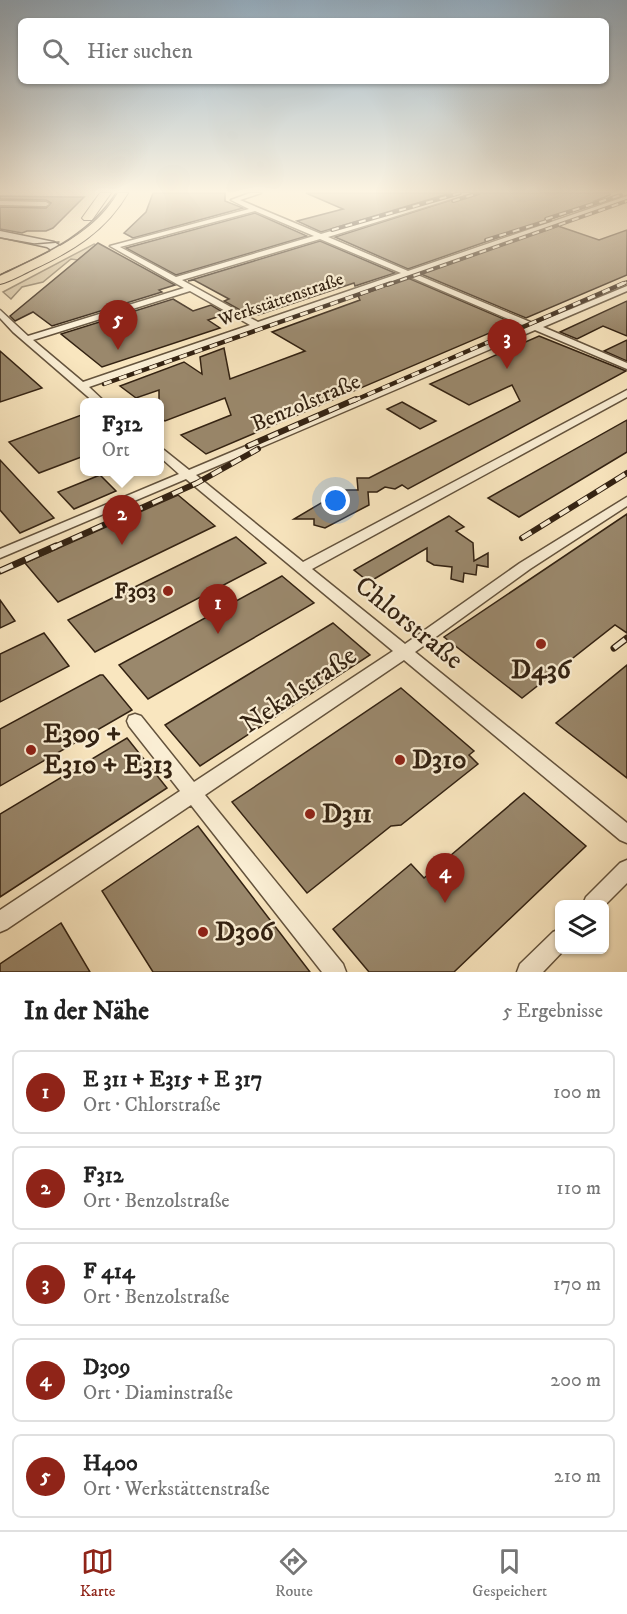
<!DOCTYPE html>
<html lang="de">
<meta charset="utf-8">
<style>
:root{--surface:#fff;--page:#f6f6f6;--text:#222;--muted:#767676;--line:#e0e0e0;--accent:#8f2418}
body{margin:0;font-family:"IM FELL DW Pica",serif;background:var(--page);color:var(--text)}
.controls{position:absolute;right:18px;bottom:18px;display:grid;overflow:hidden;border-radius:9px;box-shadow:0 2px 4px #0004}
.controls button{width:54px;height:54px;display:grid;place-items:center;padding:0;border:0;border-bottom:2px solid var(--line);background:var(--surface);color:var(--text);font:30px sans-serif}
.you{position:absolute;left:336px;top:501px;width:21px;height:21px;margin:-15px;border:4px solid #fff;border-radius:50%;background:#1a73e8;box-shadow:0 0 0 9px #1a73e833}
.badge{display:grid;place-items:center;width:39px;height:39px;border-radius:50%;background:var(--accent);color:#fff;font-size:20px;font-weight:700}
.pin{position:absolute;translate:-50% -50px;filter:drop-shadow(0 2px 3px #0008)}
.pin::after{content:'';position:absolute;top:32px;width:21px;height:18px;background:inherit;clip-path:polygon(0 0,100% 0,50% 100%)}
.popup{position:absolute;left:80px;top:398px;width:84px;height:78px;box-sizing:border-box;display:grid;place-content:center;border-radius:9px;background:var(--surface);filter:drop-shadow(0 2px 4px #0005);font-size:20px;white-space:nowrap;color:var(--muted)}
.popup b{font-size:22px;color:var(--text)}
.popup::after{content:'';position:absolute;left:50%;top:100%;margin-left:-12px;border:12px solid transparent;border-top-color:var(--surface)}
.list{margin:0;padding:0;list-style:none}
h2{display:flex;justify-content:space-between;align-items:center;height:78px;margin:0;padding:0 24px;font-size:26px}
h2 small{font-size:20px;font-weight:400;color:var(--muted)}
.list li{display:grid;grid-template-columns:39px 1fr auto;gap:18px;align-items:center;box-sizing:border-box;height:84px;margin:0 12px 12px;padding:0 12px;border:2px solid var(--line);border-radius:9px}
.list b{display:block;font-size:22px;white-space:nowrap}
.list p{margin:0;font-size:20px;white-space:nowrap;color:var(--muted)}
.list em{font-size:20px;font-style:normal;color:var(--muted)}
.icon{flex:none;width:33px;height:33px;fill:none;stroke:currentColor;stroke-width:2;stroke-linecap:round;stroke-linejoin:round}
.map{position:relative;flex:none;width:627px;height:972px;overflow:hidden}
.search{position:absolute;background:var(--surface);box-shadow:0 2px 4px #0004;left:18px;right:18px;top:18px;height:66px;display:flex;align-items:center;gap:15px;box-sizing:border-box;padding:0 21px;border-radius:9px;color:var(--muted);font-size:22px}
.sheet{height:558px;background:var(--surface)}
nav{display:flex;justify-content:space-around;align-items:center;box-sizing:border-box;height:84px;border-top:2px solid var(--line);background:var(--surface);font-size:16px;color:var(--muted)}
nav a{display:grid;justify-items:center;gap:3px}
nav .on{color:var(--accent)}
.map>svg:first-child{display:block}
</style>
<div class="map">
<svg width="627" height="972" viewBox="0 0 627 972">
<rect width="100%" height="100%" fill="#f9e6bf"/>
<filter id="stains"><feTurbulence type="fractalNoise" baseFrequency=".00333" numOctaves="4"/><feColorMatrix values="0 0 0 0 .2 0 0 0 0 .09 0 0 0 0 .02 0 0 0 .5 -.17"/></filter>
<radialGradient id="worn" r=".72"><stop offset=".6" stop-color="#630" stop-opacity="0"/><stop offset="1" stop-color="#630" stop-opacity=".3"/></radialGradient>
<polygon fill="#d7c5a2" stroke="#85745a" stroke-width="1.5" points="94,244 96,245 78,260 71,259 43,282 22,287 11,299 3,292"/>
<g fill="#9a886c" stroke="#332212" stroke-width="1.5">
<polygon points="153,193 225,193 225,201 243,208 133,238 124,233 146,212"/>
<polygon points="306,193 451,193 321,232 297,221 343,209"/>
<polygon points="473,193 610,193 610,195 595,201 600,202 408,269 335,237"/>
<polygon points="0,196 70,197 84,197 53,228 46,231 27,231 22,233 0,229 0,207 46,208 51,203 46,200 0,199"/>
<polygon points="255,213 307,236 176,275 126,248"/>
<polygon points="558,226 599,240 627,230 627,275 526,318 421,274"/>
<polygon points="320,241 395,273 355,286 354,283 258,315 246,308 240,310 224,301 229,299 194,280 188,281"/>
<polygon points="98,243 175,285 159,290 162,292 52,326 33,312 15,321 10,316"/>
<polygon points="408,278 513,323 206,454 181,435 231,415 225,398 165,421 159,417 159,390 136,398 120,386 184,362 202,374 200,357 224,348 230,379 305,351 272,332 360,300 358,296"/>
<polygon points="173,299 193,311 211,305 226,314 208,320 220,328 102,367 61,334"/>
<polygon points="627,301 627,336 603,326 577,339 560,332"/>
<polygon points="539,336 626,371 408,489 402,485 395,489 385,487 377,492 368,492 369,505 325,528 314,525 314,519 294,519 333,496 337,496 346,490 358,490 357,478 369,478 520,401 512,385 469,405 430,384"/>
<polygon points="627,340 627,361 604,351"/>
<polygon points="0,351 42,388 0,402"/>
<polygon points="402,402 436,421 420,429 387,409"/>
<polygon points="84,414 84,456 39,473 9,442"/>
<polygon points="627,420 627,452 519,517 488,498"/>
<polygon points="0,460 54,518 20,533 0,510"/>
<polygon points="100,475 116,491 74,509 58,492"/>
<polygon points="178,495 215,526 58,602 25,563"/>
<polygon points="627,514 627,633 615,625 522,698 444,637"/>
<polygon points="449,516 464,527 456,531 473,543 474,561 488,553 488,567 477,565 476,575 464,573 463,582 451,579 452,567 434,565 427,561 427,548 369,582 354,570"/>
<polygon points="236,537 266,563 95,652 68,620"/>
<polygon points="282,576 314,603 148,699 119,665"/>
<polygon points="0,600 15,621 0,628"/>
<polygon points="333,623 370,655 200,766 165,725"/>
<polygon points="44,633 69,666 0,702 0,654"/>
<polygon points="627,665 627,778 556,723"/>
<polygon points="100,675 103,675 132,710 0,786 0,729"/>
<polygon points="401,688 474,751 469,755 478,764 401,825 391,826 307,893 232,802"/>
<polygon points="127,738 167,788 0,897 0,814"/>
<polygon points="524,793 586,846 454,972 369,972 333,929 411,864 424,878"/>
<polygon points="198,826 310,972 153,972 102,891"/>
<polygon points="61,923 90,972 0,972 0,964"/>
</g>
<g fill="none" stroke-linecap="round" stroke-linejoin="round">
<g stroke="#64533d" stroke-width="3">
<g id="street">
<path d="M250 193H261L240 200 321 234 460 193H471L328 237 408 271 627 196V200L415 274 535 324 627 286V291L543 327 627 363V369L535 330 196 475 303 562 627 390V397L312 569 405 644 520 563 627 497V506L530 569 415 652 627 823V843L620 840 404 660 205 795 343 964 346 972H322L191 805 7 929 0 932V910L180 791 129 726 127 721 129 716 135 714 141 716 194 782 393 651 186 479 0 558V549L179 474 160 457V449L164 450 189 470 527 327 408 276 89 387 105 402H94L13 332 0 318V310L28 336 184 288 110 246 249 209 231 200ZM255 211 314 236 176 277 120 247ZM320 239 401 273 258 322 182 280ZM190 291 250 325 83 382 33 340Z"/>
<polygon points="0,201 46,202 49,204 46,206 0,205"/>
<polygon points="627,860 627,883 604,906 604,904 583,904 586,897 620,863"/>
<polygon points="560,929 560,950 564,950 543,972 517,972 520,964 553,932"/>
</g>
</g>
<g stroke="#332212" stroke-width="3">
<polygon id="secondary" points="0,231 54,242 62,247 62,253 56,256 52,255 50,249 47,247 0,237"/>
</g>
<g stroke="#332212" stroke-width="2">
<g id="primary">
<polygon points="100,193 111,193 92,220 84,220 82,218"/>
<path d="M118 193H128C106 231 73 251 34 269 23 274 12 281 0 284V275C45 254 91 237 118 193Z"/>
</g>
</g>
<use href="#street" fill="#fbefd5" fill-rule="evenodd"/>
<use href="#secondary" fill="#fbefd5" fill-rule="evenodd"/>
<use href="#primary" fill="#f9e6bf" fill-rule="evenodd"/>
<g stroke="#332212" stroke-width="1.5">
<polyline points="0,238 34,244 59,242"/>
<path d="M0 275C44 254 88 236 116 193"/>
</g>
<g stroke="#332212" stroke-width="4">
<g id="rail-far3">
<polyline points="453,201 479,193"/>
<polyline points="546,219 621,195"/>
<polyline points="332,230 460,193"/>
<polyline points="486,240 550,220"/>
<polyline points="387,285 627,201"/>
<polyline points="620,285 627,282"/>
</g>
</g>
<g stroke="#332212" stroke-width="4.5">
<g id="rail-far2">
<polyline points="104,384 391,283"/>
<polyline points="353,401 624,283"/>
</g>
</g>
<g stroke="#332212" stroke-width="6">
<g id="rail-far1">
<polyline points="248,446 356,399"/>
<polyline points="522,538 627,473"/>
<polyline points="52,548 197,483 258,449"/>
</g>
</g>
<g stroke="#332212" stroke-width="7">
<g id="rail">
<polyline points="0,571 56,546"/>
<polyline points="614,648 627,638"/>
</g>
</g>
<use href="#rail-far3" stroke="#fbefd5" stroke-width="2" stroke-dasharray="7" stroke-linecap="butt"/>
<use href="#rail-far2" stroke="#fbefd5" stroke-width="3" stroke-dasharray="8" stroke-linecap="butt"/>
<use href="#rail-far1" stroke="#fbefd5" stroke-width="4" stroke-dasharray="11" stroke-linecap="butt"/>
<use href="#rail" stroke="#fbefd5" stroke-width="4.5" stroke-dasharray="14" stroke-linecap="butt"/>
</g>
<linearGradient id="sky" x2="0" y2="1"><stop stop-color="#94adc0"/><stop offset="0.58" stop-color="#fcf4e2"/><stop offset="1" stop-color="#fcf4e2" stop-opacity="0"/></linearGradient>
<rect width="627" height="330" fill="url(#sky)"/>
<g fill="#8f2418" stroke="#fbefd5" stroke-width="2">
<circle cx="168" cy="591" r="6"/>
<circle cx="541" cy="644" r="6"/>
<circle cx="31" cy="750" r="6"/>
<circle cx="400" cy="760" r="6"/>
<circle cx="310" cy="814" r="6"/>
<circle cx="203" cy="932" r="6"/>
</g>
<g text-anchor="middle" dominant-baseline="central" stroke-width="4.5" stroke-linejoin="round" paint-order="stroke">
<g font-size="18" fill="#332212" stroke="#fbefd5">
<text transform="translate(281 300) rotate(-19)">Werkstättenstraße</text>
</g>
<g font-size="22" fill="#332212" stroke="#fbefd5">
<text transform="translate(306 403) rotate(-23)">Benzolstraße</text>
</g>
<g font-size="22" font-weight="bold" fill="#332212" stroke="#fbefd5" text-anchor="end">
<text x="156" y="591">F303</text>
</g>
<g font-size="27" fill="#332212" stroke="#fbefd5">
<text transform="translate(409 623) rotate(39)">Chlorstraße</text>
<text transform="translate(299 690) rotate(-34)">Nekalstraße</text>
</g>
<g font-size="27" font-weight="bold" fill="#332212" stroke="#fbefd5" text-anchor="start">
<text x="541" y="670" text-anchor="middle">D436</text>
<text x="43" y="734">E309 +<tspan x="43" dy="31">E310 + E313</tspan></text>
<text x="412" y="760">D310</text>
<text x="322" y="814">D311</text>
<text x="215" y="932">D306</text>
</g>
</g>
<rect width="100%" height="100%" filter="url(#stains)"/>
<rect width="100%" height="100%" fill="url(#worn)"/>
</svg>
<div class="controls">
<button><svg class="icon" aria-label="layers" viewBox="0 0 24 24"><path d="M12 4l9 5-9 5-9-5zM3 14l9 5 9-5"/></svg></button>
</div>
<div class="you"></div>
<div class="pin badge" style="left:218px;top:634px">1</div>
<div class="pin badge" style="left:122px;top:545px">2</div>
<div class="popup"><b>F312</b>Ort</div>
<div class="pin badge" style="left:507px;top:369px">3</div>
<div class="pin badge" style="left:445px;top:903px">4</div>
<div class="pin badge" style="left:118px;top:350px">5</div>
<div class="search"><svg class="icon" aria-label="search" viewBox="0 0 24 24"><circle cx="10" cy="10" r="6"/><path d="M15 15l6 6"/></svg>Hier suchen</div>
</div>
<section class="sheet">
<h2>In der Nähe<small>5 Ergebnisse</small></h2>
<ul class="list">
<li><span class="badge">1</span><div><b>E 311 + E315 + E 317</b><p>Ort · Chlorstraße</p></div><em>100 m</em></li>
<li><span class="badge">2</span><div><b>F312</b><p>Ort · Benzolstraße</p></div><em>110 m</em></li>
<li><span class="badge">3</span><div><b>F 414</b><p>Ort · Benzolstraße</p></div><em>170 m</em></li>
<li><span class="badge">4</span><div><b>D309</b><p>Ort · Diaminstraße</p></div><em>200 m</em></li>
<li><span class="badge">5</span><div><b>H400</b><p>Ort · Werkstättenstraße</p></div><em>210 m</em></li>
</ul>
</section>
<nav>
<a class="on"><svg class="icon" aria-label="map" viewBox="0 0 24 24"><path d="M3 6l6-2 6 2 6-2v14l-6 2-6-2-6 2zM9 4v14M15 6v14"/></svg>Karte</a>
<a><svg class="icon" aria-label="directions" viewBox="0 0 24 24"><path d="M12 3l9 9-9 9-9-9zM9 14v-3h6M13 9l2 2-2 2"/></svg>Route</a>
<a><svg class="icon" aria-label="saved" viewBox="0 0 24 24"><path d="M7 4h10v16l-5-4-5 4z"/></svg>Gespeichert</a>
</nav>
